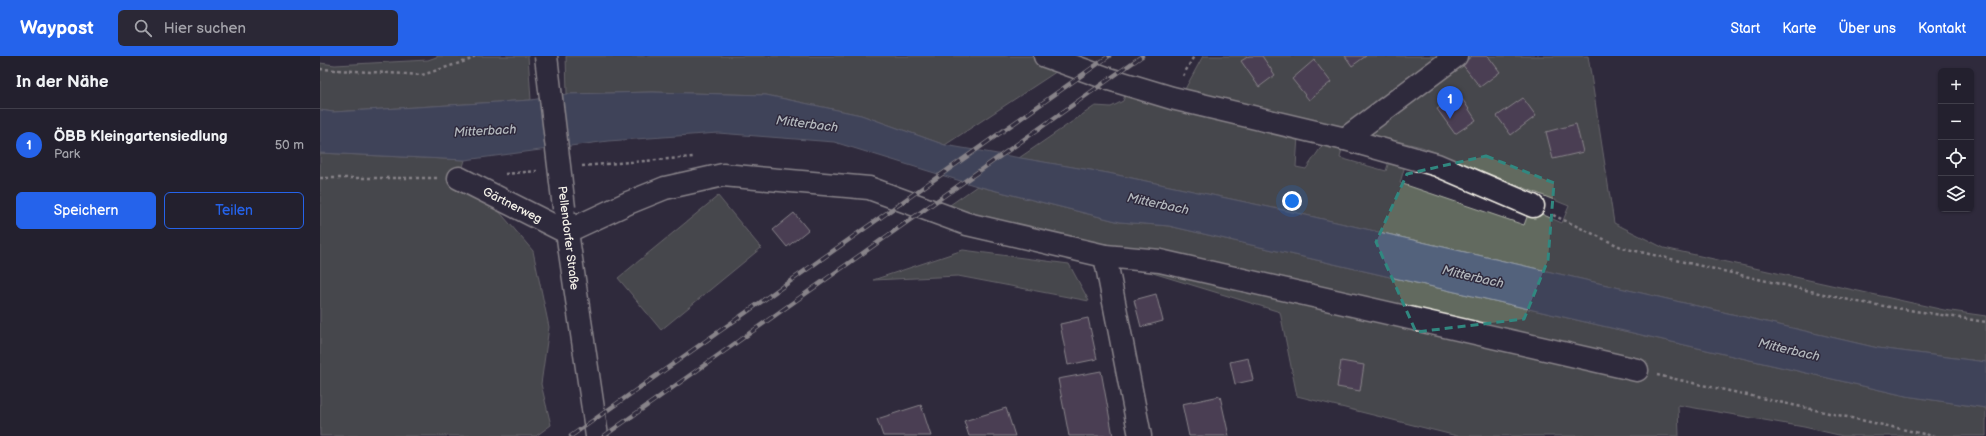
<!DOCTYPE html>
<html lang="de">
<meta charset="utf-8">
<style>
:root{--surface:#23202e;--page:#2b2836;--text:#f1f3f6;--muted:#a3a3aa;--line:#403e4a;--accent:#2563eb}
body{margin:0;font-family:"Balsamiq Sans",sans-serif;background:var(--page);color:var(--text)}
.controls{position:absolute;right:12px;top:12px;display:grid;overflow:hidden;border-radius:6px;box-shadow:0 1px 3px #0004}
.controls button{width:36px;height:36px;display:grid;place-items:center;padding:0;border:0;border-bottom:1px solid var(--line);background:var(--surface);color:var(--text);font:20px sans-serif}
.you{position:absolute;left:972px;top:145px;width:14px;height:14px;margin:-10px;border:3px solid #fff;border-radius:50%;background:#1a73e8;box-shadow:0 0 0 6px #1a73e833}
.badge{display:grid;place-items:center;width:26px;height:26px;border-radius:50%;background:var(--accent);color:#fff;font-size:13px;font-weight:700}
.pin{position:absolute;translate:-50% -33px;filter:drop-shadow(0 1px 2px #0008)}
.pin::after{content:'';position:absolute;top:21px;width:14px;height:12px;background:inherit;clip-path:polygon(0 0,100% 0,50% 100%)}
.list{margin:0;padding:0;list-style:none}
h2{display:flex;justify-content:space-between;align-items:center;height:52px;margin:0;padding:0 16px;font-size:17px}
h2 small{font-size:13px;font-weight:400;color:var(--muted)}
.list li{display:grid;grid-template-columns:26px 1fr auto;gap:12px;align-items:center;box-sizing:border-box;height:72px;padding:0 16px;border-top:1px solid var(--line)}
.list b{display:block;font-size:15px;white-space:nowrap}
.list p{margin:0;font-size:13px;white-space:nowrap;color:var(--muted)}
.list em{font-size:13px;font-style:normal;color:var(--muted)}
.actions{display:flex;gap:8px;padding:12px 16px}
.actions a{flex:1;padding:9px 0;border:1px solid var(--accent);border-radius:6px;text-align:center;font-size:14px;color:var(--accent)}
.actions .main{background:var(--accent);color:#fff}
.icon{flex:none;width:22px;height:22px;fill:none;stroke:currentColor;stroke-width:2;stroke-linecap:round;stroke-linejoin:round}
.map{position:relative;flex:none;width:1666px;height:380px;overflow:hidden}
header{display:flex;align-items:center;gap:24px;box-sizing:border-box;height:56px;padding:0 20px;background:var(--accent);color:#fff}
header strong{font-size:19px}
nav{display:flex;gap:22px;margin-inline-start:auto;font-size:14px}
.search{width:280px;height:36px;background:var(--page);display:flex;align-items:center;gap:10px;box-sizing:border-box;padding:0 14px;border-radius:6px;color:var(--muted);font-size:15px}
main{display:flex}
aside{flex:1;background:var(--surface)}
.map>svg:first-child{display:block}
</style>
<header>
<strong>Waypost</strong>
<div class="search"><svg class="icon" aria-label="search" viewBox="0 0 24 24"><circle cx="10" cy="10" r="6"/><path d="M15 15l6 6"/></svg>Hier suchen</div>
<nav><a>Start</a><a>Karte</a><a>Über uns</a><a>Kontakt</a></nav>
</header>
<main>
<aside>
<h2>In der Nähe<small></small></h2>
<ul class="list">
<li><span class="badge">1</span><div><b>ÖBB Kleingartensiedlung</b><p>Park</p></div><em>50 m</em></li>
</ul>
<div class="actions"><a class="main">Speichern</a><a>Teilen</a></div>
</aside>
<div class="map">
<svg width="1666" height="380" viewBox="0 0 1666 380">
<rect width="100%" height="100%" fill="#2f2a3d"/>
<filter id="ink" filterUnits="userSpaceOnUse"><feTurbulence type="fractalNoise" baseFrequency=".025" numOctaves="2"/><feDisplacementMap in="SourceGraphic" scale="8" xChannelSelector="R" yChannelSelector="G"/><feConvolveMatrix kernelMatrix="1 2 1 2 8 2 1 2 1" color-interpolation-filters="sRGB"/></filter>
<g filter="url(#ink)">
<g fill="#626b5f" stroke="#abaea4">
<polygon points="119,0 208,0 211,44 13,56 0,54 0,7 15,9 108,4"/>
<polygon points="246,0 760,0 625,89 541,59 446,39 332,36 247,38"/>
<polygon points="883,0 1268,0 1294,167 1344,192 1624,254 1666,260 1666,306 1558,292 977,157 788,117 699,102 775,50 791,51 803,45 807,34 978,80 976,111 986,113 1004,87 1023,88 1020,102 1066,115 1070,102 1086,106 1080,127 1204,169 1210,153 1242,167 1249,150 1102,91 864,35"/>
<polygon points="0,97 145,104 136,134 178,154 213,195 229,271 221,328 231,369 216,380 0,380"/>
<polygon points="657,130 800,166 849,170 1586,340 1666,352 1666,380 1523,380 1484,371 1358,349 1359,380 1137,380 977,340 960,256 810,210 610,163"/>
<polygon points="398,140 441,192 341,274 298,222"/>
<polygon points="643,194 749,208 769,245 638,220 553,224"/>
</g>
<polygon fill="#52627c" stroke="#939ba7" points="332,36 446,39 541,59 625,89 788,117 977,157 1558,292 1666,306 1666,352 1586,340 849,170 800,166 657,130 514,86 398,77 288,85 145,104 0,97 0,54 13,56 211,44 247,38"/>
<g fill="#6c5870" stroke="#f4f1e8">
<polygon points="929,0 942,0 955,19 939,31 921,5"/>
<polygon points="1025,0 1046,0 1032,10"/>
<polygon points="1152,0 1168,0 1180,16 1160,31 1142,8"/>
<polygon points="994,4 1011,26 989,44 972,23"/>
<polygon points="1139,38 1156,64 1135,78 1117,53"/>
<polygon points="1203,42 1216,60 1191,79 1177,60"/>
<polygon points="1256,68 1263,96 1233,103 1226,76"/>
<polygon points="474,157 488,174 467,191 453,174"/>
<polygon points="836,238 843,265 821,271 814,244"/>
<polygon points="768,262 777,303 748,309 740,268"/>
<polygon points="928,302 933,324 915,328 910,306"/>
<polygon points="1021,305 1044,309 1040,335 1017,331"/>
<polygon points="781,315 793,380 749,380 738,323"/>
<polygon points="900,340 909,380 869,380 862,348"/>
<polygon points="601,349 611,380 563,380 557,363"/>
<polygon points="686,352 695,380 649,380 644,365"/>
</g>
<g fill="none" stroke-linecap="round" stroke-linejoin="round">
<g stroke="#f4f1e8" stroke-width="25">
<g id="minor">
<polyline points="725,0 789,23 852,42 1025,83 1117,109 1213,150"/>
<polyline points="1025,83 1136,0"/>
<path id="s1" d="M139 122 246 176"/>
<polyline points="245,162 277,380"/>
<polyline points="246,176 308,147 345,132 403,119 549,132 647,168 785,200 840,205 1317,314"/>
<polyline points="785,200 820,380"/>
</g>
</g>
<g stroke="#f4f1e8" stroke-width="2.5" stroke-dasharray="3 3" stroke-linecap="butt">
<polyline points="0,13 102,19 149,4 155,0"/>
<polyline points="863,20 874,0"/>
<polyline points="262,110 373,101"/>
<polyline points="185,118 217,115"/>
<polyline points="0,122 118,122"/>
<polyline points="1233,159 1303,192 1538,246 1666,266"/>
<polyline points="1337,319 1613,380"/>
</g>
<use href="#minor" stroke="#2f2a3d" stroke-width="22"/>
<g stroke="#f4f1e8" stroke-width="4.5">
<g id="rail">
<polyline points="251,380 789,0"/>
<polyline points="284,380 822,0"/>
</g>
</g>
<use href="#rail" stroke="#2f2a3d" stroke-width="3" stroke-dasharray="9" stroke-linecap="butt"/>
<g stroke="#f4f1e8" stroke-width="25" stroke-linecap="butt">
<polyline id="minor-bridge" points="226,0 244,152"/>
</g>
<use href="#minor-bridge" stroke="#2f2a3d" stroke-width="22"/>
</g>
</g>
<path d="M0 0H1666V380H0ZM1166 100 1234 127 1228 204 1204 263 1096 276 1056 186 1087 118Z" fill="#2f2a3d" fill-opacity=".55" fill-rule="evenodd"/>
<path fill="none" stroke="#318880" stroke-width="3" stroke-dasharray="8 5" stroke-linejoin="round" d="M1166 100 1234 127 1228 204 1204 263 1096 276 1056 186 1087 118Z"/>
<g text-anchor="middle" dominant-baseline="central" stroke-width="3" stroke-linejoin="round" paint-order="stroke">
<g font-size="12" fill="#f4f1e8" stroke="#2f2a3d">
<text stroke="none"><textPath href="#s1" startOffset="60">Gärtnerweg</textPath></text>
<text transform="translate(248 182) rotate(83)">Pellendorfer Straße</text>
</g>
<g font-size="13" font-style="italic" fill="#b3b8bd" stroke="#2f2a3d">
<text transform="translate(487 68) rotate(7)">Mitterbach</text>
<text transform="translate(165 75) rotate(-3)">Mitterbach</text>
<text transform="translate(838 148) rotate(12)">Mitterbach</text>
<text transform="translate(1153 221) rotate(13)">Mitterbach</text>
<text transform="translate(1469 294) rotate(13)">Mitterbach</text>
</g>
</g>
</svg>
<div class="controls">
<button>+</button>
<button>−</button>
<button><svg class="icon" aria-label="locate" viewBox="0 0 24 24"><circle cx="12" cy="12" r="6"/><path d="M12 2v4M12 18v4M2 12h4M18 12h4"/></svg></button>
<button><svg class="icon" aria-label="layers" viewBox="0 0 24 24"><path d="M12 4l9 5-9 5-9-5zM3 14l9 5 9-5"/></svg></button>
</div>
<div class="you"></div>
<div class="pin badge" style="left:1130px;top:63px">1</div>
</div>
</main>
